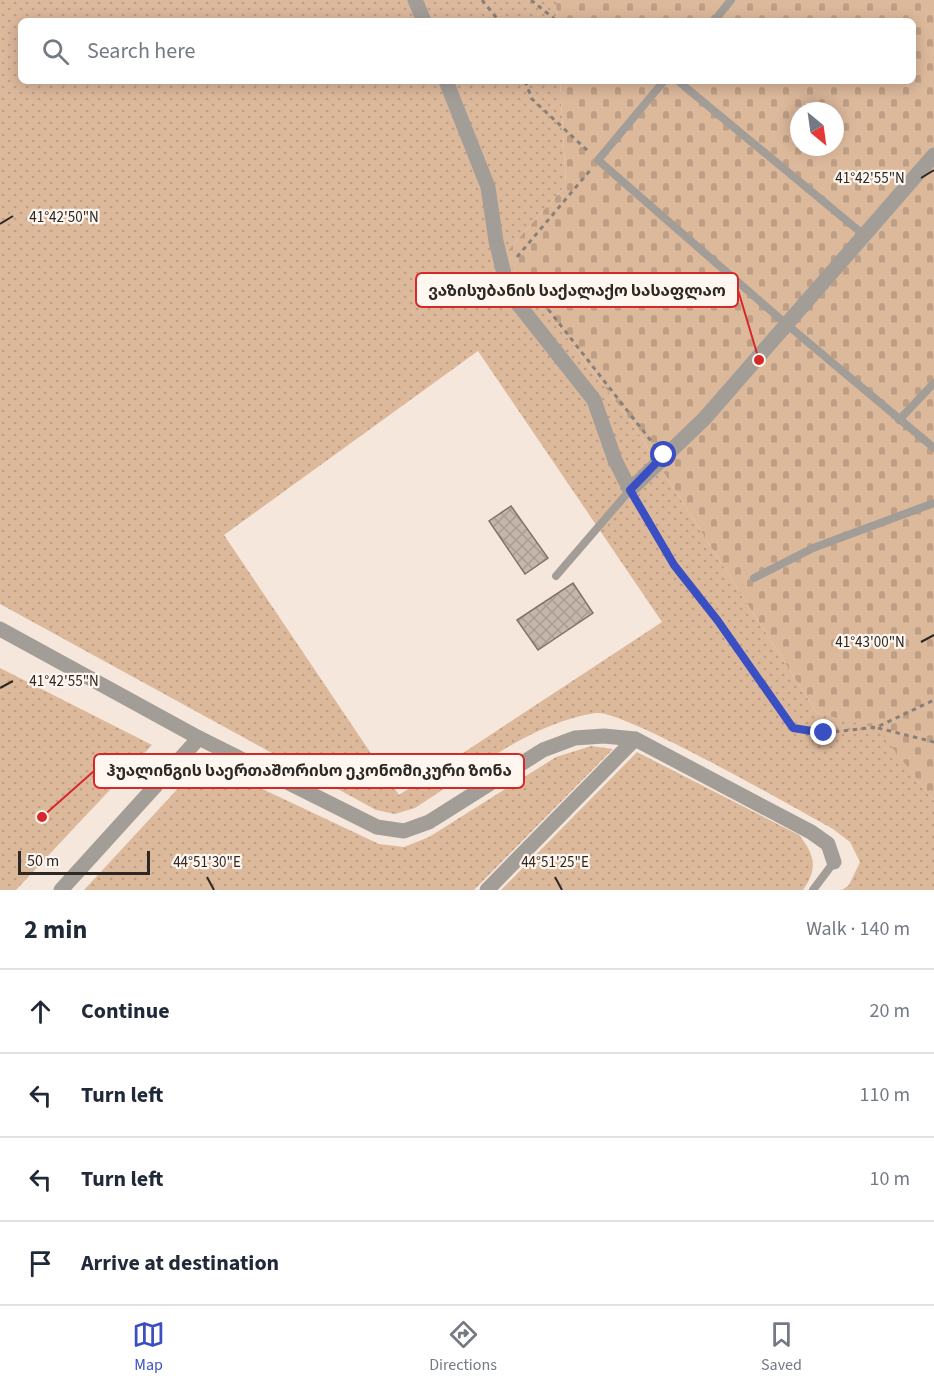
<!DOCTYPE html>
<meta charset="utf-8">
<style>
:root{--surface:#fff;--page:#f2f2f3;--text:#1f2937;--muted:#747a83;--line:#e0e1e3;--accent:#3a4fc2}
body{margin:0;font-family:"Source Sans 3","Noto Sans Georgian",sans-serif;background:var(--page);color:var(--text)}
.compass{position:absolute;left:790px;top:102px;width:54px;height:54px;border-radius:50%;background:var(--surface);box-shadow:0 3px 15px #0003;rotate:151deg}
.scale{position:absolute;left:18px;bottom:15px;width:132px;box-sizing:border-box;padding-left:6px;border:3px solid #2d2824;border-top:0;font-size:16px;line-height:21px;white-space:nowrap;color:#2d2824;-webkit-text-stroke:4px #fef6ef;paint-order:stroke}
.stop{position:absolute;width:18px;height:18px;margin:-14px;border:4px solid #3a4fc2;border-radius:50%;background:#fff}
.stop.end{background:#3a4fc2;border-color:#fff;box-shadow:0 2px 6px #0008}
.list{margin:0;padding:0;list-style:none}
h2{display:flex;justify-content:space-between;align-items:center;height:78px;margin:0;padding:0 24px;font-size:26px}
h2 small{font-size:20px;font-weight:400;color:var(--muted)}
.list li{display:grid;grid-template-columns:39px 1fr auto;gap:18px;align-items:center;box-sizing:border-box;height:84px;padding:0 24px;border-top:2px solid var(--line)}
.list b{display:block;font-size:22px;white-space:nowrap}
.list em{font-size:20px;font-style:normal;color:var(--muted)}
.icon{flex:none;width:33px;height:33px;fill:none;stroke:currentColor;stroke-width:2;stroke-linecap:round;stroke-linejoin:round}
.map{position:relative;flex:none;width:934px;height:890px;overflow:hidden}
.search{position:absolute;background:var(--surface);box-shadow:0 3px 15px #0003;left:18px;right:18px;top:18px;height:66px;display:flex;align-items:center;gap:15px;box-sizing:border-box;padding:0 21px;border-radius:9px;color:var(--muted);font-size:22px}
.sheet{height:414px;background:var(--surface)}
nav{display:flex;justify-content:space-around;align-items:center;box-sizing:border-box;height:84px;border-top:2px solid var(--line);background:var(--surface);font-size:16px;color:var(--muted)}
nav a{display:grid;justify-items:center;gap:3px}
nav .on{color:var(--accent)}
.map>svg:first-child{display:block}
</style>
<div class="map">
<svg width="934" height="890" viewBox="0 0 934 890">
<defs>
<pattern id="grass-dots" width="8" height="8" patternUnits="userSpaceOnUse" patternTransform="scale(1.5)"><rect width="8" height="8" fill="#ddb99c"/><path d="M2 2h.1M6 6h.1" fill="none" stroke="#be9f86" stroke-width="1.8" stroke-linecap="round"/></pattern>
<pattern id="cemetery-stones" width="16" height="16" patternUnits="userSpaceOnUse" patternTransform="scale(1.5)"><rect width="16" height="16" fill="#ddb99c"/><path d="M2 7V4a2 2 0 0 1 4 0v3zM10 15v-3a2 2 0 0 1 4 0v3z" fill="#be9f86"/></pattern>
<pattern id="building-cross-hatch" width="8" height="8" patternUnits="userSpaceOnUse" patternTransform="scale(1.5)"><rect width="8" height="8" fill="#c4b6ab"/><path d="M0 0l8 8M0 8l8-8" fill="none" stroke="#a99c93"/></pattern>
</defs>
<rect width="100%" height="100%" fill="#f6e7dc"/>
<g fill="url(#grass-dots)" fill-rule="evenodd">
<path d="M0 0H558L556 3 557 21H21V81H560L566 185 502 257 537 298 632 423 817 713 877 727 934 801V890H842L849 885 860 862 850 842 833 829C798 810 623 709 596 713 529 723 470 773 415 808L395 814 376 810 0 604ZM478 351 662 622 399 795 224 535Z"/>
<polygon points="0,668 152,745 16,890 0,890"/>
<polygon points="591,746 613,749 474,890 84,890 195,770 214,766 379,844 404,847 429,837 556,757"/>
<path d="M637 752 799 835C815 855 818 869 803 890H501Z"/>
</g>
<path fill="url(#cemetery-stones)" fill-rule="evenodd" d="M558 0H934V801L877 728 817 713 632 423 537 298 502 257 566 185 560 81H913V21H557L556 3ZM799 111H835V147H799Z"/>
<g fill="url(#building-cross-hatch)" stroke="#807369" stroke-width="1.5">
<polygon points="511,506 548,558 525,574 489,521"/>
<polygon points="573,583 593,613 538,650 517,620"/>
</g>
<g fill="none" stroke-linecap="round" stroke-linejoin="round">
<g stroke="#898079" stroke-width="3" stroke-dasharray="4.5 4.5" stroke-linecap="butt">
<polyline points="482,0 499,21"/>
<polyline points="531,0 557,21"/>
<polyline points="525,81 532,99 589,152"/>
<polyline points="517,257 592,168"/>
<polyline points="526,281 655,446"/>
<polyline points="638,504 674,565 718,621 793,728 824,733 877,727 934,700"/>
<polyline points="878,728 934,742"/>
</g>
<g stroke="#a39d98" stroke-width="8">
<polyline points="714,21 731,0"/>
<polyline points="664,81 598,160 785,323 934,448"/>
<polyline points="678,81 864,235"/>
<polyline points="899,420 934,383"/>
<polyline points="556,576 630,490"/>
<polyline points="754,578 813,548 934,503"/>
<polyline points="813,890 834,862"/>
</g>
<g stroke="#a39d98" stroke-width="15">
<polyline points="415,0 424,21"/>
<polyline points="446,81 488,187 496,241 505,278 515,300 594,400 615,460 630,490 705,418 934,155"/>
<polyline points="0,629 199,738 61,890"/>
<polyline points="199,738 377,827 404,831 429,822 543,750 575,738 604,736 635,739 811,832 828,844 834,862"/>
<polyline points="487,890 635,739"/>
</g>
</g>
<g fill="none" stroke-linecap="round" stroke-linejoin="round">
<polyline stroke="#3a4fc2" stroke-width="8" points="664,455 630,490 674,565 718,621 793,728 824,733"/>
</g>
<path fill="none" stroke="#2d2824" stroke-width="2" d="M921 178 934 170M0 224 13 216M921 642 934 635M0 688 13 681M207 877 214 890M555 877 562 890"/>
<g font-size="15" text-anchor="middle" fill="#2d2824" stroke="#fef6ef" stroke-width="4.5" stroke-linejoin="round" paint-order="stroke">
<text x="870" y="183">41°42'55"N</text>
<text x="64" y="222">41°42'50"N</text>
<text x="870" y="647">41°43'00"N</text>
<text x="64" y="686">41°42'55"N</text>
<text x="207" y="867">44°51'30"E</text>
<text x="555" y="867">44°51'25"E</text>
</g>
<path fill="none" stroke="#d62828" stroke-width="2" d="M759 360L738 290M42 817L94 771"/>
<g fill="#d62828" stroke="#fef6ef" stroke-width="2">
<circle cx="759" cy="360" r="6"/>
<circle cx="42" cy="817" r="6"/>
</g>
<g fill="#fef6ef" stroke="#d62828" stroke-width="2">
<rect x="416" y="273" width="322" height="34" rx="6"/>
<rect x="94" y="754" width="430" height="34" rx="6"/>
</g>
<g font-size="16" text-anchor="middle" font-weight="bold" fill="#2d2824">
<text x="577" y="296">ვაზისუბანის საქალაქო სასაფლაო</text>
<text x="309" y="776">ჰუალინგის საერთაშორისო ეკონომიკური ზონა</text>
</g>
</svg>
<svg class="compass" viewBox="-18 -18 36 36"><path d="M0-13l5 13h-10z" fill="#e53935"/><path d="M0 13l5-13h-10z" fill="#747a83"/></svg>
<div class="scale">50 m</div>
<div class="stop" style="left:664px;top:455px"></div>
<div class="stop end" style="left:824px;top:733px"></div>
<div class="search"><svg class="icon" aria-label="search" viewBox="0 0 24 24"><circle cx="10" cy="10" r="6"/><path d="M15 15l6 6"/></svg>Search here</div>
</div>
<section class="sheet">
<h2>2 min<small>Walk · 140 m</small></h2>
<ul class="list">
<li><svg class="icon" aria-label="ahead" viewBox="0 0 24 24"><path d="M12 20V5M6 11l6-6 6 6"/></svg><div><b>Continue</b></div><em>20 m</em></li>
<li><svg class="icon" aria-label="left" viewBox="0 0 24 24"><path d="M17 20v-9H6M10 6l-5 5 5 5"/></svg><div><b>Turn left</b></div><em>110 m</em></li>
<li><svg class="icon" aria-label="left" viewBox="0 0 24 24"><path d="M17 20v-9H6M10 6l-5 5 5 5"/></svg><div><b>Turn left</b></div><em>10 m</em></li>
<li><svg class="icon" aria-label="arrive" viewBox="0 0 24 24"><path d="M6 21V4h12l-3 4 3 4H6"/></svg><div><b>Arrive at destination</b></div></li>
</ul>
</section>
<nav>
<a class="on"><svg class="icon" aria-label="map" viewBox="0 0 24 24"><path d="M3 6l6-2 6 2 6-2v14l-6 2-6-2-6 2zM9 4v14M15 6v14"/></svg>Map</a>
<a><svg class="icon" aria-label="directions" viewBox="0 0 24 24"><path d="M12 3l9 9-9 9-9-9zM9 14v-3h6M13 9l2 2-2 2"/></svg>Directions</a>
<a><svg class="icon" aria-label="saved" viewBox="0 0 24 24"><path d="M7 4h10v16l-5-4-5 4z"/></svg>Saved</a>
</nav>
